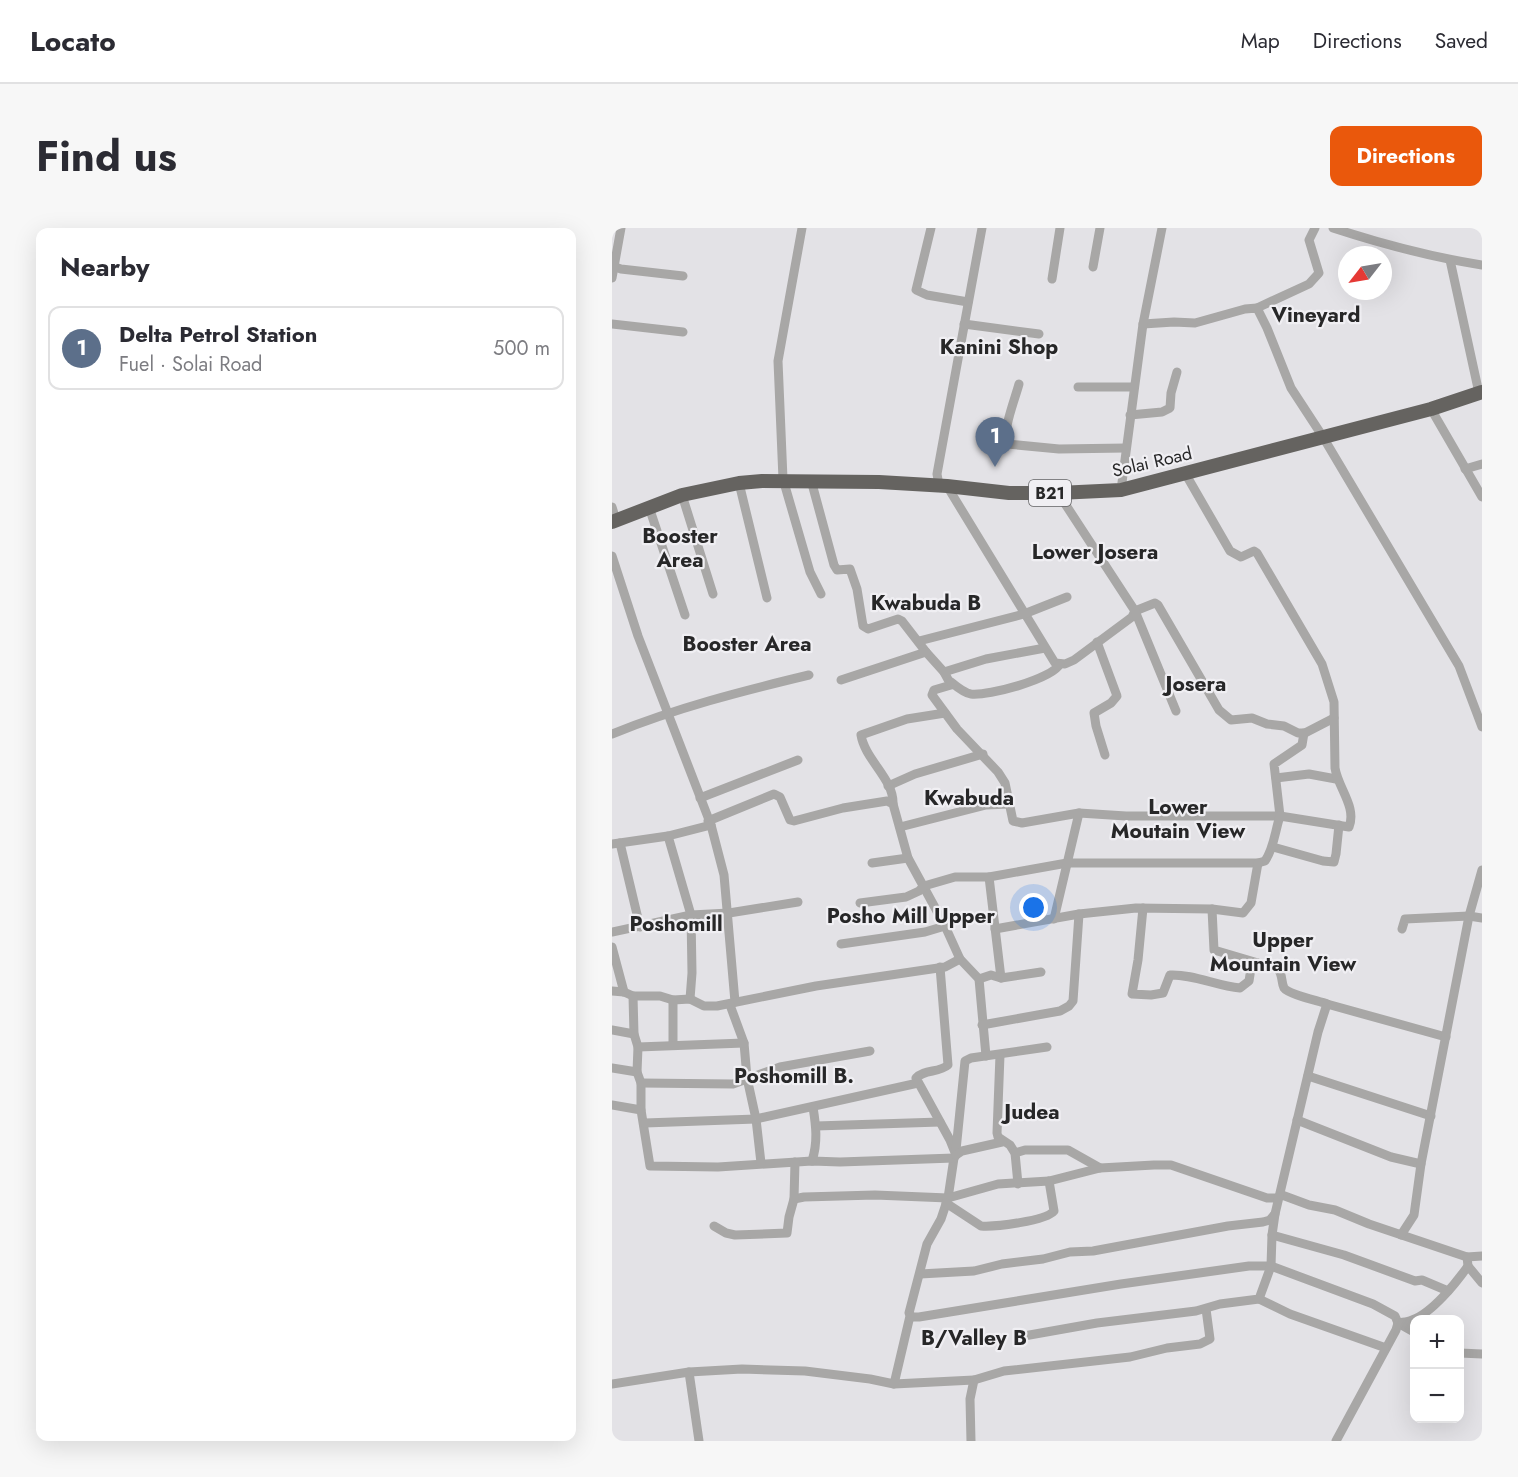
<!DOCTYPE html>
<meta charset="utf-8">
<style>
:root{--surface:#fff;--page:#f7f7f7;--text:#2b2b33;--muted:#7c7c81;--line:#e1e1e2;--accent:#ea580c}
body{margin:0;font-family:Jost,sans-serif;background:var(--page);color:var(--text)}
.controls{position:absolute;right:18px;bottom:18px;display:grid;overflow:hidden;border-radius:12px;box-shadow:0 6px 24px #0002}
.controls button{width:54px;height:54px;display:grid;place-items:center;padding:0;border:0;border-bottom:2px solid var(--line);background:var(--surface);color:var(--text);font:30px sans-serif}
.compass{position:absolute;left:726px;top:18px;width:54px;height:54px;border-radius:50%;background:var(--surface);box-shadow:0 6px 24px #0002;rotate:239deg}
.you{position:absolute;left:422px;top:680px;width:21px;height:21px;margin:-15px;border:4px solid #fff;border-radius:50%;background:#1a73e8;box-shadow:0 0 0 9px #1a73e833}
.badge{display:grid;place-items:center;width:39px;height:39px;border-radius:50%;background:var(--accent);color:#fff;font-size:20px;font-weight:700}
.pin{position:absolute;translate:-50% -50px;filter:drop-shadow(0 2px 3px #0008)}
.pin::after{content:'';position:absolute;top:32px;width:21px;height:18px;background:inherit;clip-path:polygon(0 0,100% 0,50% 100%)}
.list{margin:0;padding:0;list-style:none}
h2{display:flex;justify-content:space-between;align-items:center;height:78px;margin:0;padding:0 24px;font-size:26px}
h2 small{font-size:20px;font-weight:400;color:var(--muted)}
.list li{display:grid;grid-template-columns:39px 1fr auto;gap:18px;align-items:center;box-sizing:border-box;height:84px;margin:0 12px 12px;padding:0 12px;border:2px solid var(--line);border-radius:12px}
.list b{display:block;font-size:22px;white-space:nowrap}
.list p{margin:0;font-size:20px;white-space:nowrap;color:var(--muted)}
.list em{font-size:20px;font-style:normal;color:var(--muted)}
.map{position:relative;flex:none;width:870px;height:1213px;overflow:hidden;border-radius:12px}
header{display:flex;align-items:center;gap:36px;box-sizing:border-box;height:84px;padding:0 30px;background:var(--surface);border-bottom:2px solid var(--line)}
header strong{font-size:28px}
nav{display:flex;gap:33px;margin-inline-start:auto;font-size:21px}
.intro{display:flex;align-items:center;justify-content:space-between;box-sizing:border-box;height:144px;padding:0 36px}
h1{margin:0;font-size:42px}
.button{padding:15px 27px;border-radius:12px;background:var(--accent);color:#fff;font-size:21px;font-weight:700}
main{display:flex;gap:36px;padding:0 36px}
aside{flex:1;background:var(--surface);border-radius:12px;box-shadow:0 6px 24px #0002}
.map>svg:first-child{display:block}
</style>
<header>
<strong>Locato</strong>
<nav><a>Map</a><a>Directions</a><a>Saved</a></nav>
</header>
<div class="intro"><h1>Find us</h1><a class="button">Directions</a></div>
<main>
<aside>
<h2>Nearby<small></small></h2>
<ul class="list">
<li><span class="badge" style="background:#5c6f8a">1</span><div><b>Delta Petrol Station</b><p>Fuel · Solai Road</p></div><em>500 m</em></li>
</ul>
</aside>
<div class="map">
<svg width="870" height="1213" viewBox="0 0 870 1213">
<rect width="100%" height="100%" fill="#e3e2e6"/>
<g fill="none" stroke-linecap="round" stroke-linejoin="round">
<g stroke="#a8a7a6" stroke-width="9">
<polyline points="190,0 166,133 171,251 198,344 209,366"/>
<polyline points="319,0 304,62 315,67 356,74"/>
<path d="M721 0C770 16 819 29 870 37"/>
<polyline points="838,32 867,165"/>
<polyline points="0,38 9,41 71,48"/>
<polyline points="481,39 488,0"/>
<polyline points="0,50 9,0"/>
<polyline points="440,51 448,0"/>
<polyline points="645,80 697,56 707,45 697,12 703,0"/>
<polyline points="0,96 71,104"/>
<polyline points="352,96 427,106"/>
<polyline points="531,96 562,94 583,95 633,81 645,80 655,100 679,160 711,209 847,438 870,499"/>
<path d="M407 156C403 171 390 203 395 216L447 221 514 220"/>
<polyline points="466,159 522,159"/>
<polyline points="819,181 870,269"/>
<polyline points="518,187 550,184 558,180 559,165 565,144"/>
<polyline points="853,241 870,236"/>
<polyline points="199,252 222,337 225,342 238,341 245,361 251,398 256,401 286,391 290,393 314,424 332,444 339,457 322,462 320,467 345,501 386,544 393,555 401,593 410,595 467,585 514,588 668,588 662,536 690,517 692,505"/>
<polyline points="127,255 155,370"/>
<polyline points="327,257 325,246 370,0"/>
<polyline points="335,258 443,435 453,436 462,432 520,389 523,383 543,375 546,377 607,482 619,492 640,490 655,496 672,498 686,505 693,505 722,490"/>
<polyline points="509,262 531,96 550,0"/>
<polyline points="446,265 523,383 564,483"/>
<polyline points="70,267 101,366"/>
<polyline points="0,279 4,292"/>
<polyline points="37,279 73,387"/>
<polyline points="0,328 26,408 99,597 112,647 123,774"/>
<polyline points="307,413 412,386 455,369"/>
<polyline points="485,414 505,468 499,475 482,485 484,498 493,527"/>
<polyline points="332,444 374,431 433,420"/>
<polyline points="229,452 314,424"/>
<path d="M339 454C345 459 352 465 359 466 377 468 440 451 448 436"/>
<path d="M0 506C64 480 130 463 197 447"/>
<polyline points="664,550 697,546 724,551"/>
<polyline points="276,558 303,546 371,526"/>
<polyline points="88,570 186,532"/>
<path d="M281 576C282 551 253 532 249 507L295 491 333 485"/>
<polyline points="96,593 162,566 168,569 178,592 182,593 231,580 275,573 281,576 296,630 333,698 348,731 367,751 374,828"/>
<polyline points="288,599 374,577 397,576"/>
<polyline points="56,608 79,687 80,745 78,771"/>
<polyline points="8,615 28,699"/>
<polyline points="0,616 56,608 99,597"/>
<polyline points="661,619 711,633 722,634 724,626 727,597"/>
<polyline points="260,635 296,630"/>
<polyline points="377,649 389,750"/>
<path d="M248 675 294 669 307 663 312 658 343 649H377L455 635H646L653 633C662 620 663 603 668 588L737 599C745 579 726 560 723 540L722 474 710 436 645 325 642 323 629 329 618 323 573 245"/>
<path d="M531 680 526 732 520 766 539 767 551 765 558 747C581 746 605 758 628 760L637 753 640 734"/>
<polyline points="442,691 467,585"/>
<polyline points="383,701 467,686 524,680 600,681 631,685 639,675 646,635"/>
<polyline points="790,701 793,691 857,688 870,690"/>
<polyline points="0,704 79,687 117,685 186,674"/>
<polyline points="229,716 313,704 333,698"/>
<polyline points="0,719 12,764"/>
<path d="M328 739 336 837C327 845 312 841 304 850L338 912 344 927 342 930 336 970 329 991 315 1016 297 1085 300 1089H307L509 1056 637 1038H659L761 1076 783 1088 786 1095 802 1104"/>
<polyline points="367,751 379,747 389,750 429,744"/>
<polyline points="0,763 12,764 21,768 48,768 61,772 78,771 92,778 105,778 204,758 333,739 348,731"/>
<polyline points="21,768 22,806 26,819 25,844 29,855 29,882 38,938 106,939 200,933 228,934 342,930"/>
<polyline points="715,776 834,809"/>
<polyline points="118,777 132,815 135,850 144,891 149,935"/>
<polyline points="370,797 448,783 457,778 461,773 467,686"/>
<polyline points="0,802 22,806"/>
<polyline points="61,817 61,772"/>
<polyline points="26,819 132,815"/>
<polyline points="388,827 385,905 386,909 398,917 403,925 406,956"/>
<polyline points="0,840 25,844"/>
<polyline points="696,848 819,888"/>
<polyline points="29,855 121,856 168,839 258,823"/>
<polyline points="0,877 29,882"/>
<polyline points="685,892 779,929 809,936"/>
<polyline points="33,895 144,891 306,855"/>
<polyline points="204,898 328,894"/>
<polyline points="344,922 353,833 359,830 435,819"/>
<polyline points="403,925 413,922 456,922 488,940"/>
<polyline points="344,927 350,923 390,914"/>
<path d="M200 933C206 914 204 898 201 879"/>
<path d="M182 971 192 969 263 967 336 970 386 956 437 953 488 940 542 937H559L655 970H665L670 967 697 977 723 982 757 996 855 1029 856 1038C844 1055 820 1085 800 1092 796 1094 791 1094 786 1095"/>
<path d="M334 975 369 998C383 999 434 993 442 983L437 953"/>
<polyline points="102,998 114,1005 123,1007 175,1005 177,989 182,971 183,934"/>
<polyline points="660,1007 732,1027 803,1053 810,1052 836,1063"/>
<polyline points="789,1007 802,987 809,936 857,688 870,642"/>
<polyline points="855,1029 870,1028"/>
<polyline points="856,1038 870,1055"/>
<polyline points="308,1046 362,1043 390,1036 431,1031 458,1024 481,1023 616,998 651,994 658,992 663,986"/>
<polyline points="647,1071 678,1086 774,1120"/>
<path d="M412 1108 485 1095 584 1083 608 1076 647 1071 659 1038 660 1007 663 986 706 804 715 776C707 773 676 766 672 760 669 754 671 747 666 741L602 722 600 681"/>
<polyline points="848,1125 870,1126"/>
<polyline points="77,1144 87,1213"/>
<polyline points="0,1156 77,1144 130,1141 193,1143 258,1151 282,1156 362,1152"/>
<polyline points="282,1156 298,1088"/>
<polyline points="359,1213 358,1171 362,1152 392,1143 518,1129 555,1120 588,1116 598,1111 594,1081"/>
<polyline points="724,1213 784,1102 786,1095"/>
</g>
<polyline stroke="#656360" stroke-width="14" points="0,294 70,267 127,255 150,253 267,254 335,258 397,265 446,265 509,262 819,181 870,164"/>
</g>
<g text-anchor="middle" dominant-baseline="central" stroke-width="4.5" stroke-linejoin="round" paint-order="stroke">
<rect fill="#f0eff3" stroke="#636365" stroke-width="1.5" x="417" y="252" width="42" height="26" rx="4.5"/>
<g font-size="16" font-weight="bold" fill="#272728">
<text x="438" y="265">B21</text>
</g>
<g font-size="18" fill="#272728" stroke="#f0eff3">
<text transform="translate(540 234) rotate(-13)">Solai Road</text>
</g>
<g font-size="21" font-weight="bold" fill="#272728" stroke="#f0eff3">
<text x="704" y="87">Vineyard</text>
<text x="387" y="119">Kanini Shop</text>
<text x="68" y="308">Booster<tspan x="68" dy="24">Area</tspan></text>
<text x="483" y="324">Lower Josera</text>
<text x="314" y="375">Kwabuda B</text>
<text x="135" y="416">Booster Area</text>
<text x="584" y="456">Josera</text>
<text x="357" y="570">Kwabuda</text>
<text x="566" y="579">Lower<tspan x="566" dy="24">Moutain View</tspan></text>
<text x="299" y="688">Posho Mill Upper</text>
<text x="64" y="696">Poshomill</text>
<text x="671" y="712">Upper<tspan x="671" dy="24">Mountain View</tspan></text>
<text x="182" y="848">Poshomill B.</text>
<text x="420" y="884">Judea</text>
<text x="362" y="1110">B/Valley B</text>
</g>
</g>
</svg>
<div class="controls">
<button>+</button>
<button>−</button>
</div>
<svg class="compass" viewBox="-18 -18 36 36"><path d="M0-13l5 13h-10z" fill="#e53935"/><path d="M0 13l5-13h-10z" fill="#7c7c81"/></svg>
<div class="you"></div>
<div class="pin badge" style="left:383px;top:239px;background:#5c6f8a">1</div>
</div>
</main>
